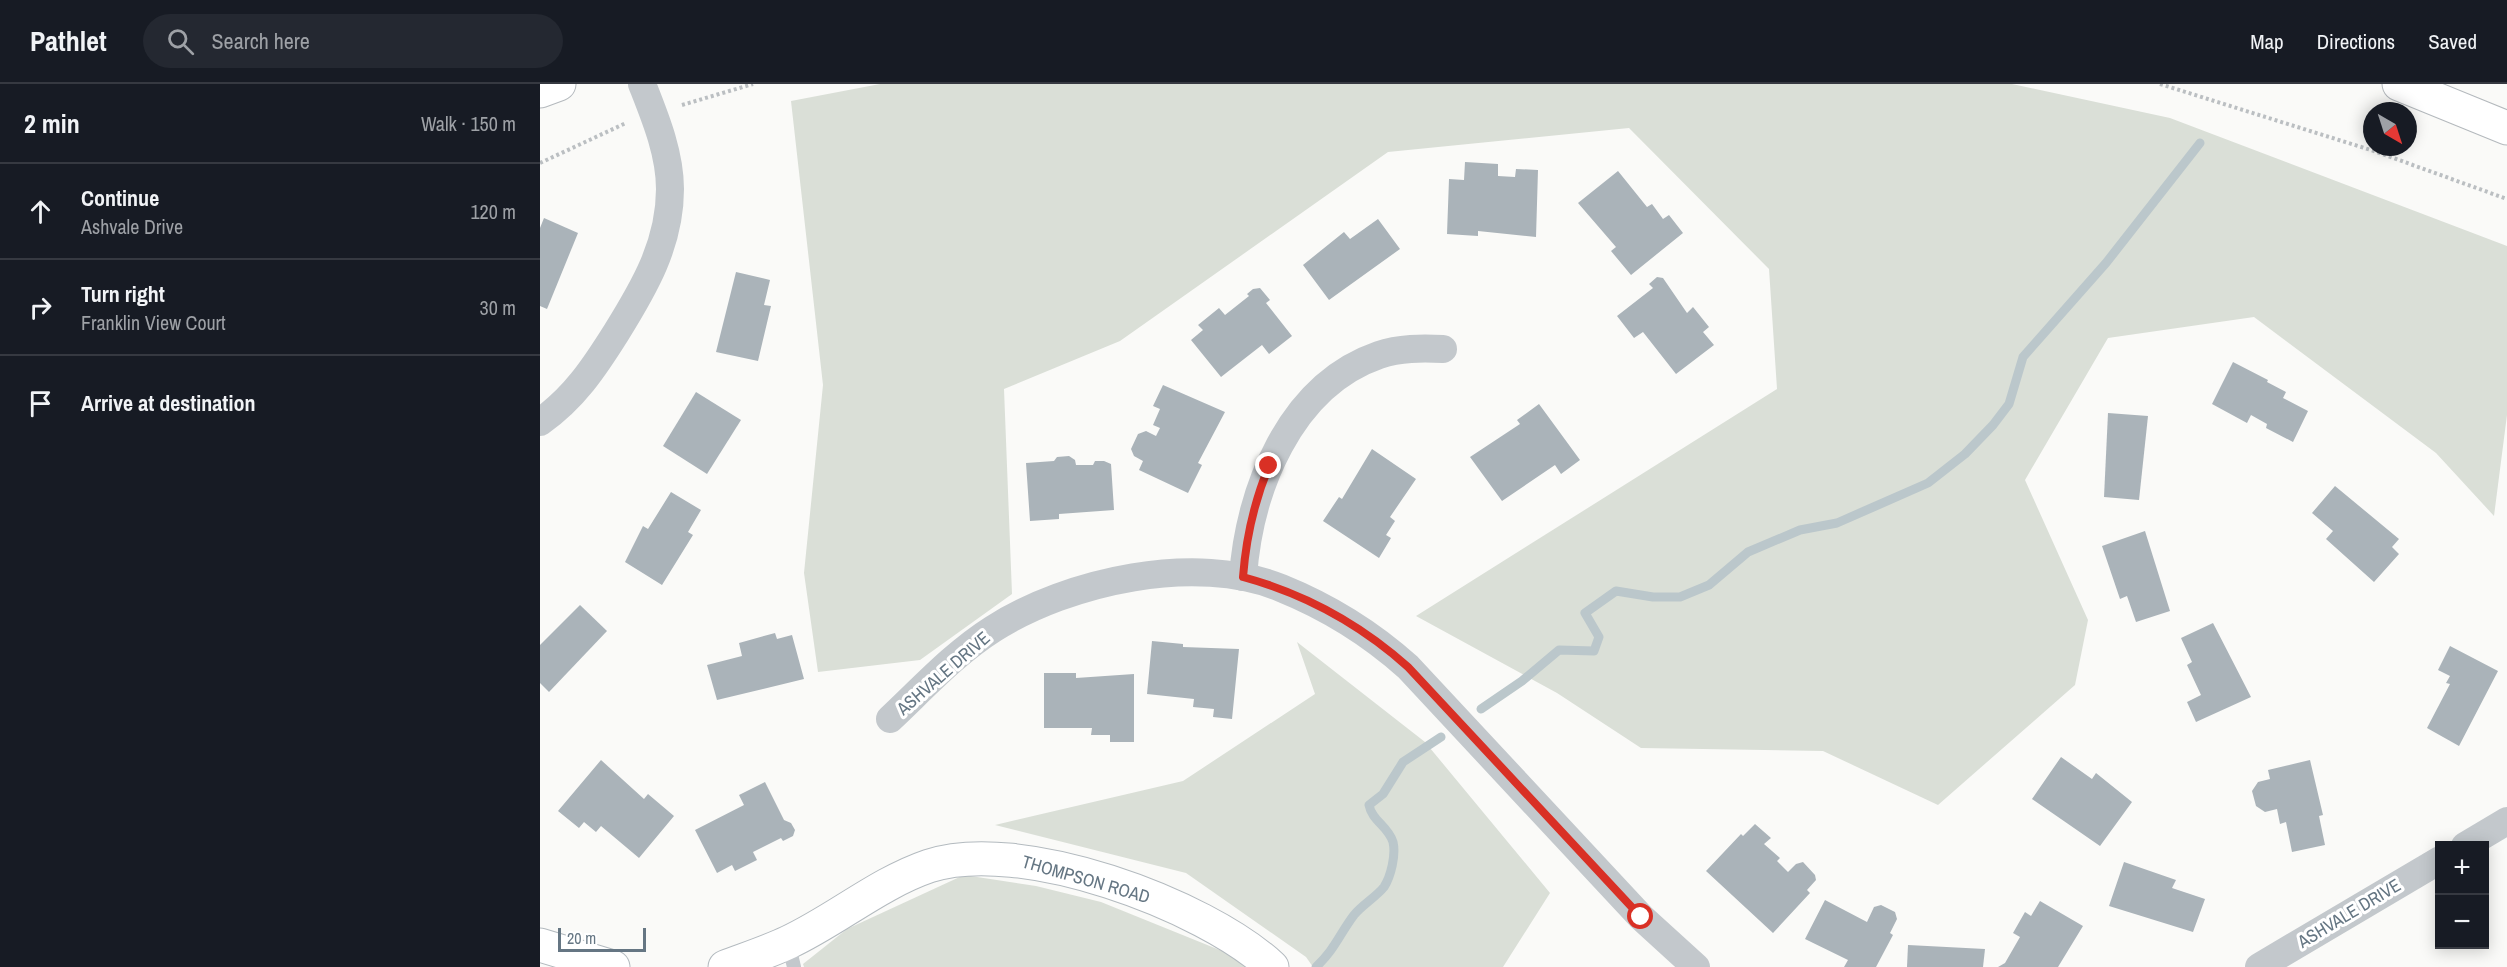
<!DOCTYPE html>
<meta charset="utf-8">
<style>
:root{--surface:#171b24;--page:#242831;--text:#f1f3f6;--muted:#9ea1a6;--line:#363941}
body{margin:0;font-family:"Archivo Narrow",sans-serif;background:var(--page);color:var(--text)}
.controls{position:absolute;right:18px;bottom:18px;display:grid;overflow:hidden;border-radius:0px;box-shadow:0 3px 15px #0003}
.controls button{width:54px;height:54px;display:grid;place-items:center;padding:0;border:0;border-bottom:2px solid var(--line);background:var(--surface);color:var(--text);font:30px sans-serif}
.compass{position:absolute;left:1823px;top:18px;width:54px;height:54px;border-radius:50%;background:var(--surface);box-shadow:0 3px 15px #0003;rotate:141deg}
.scale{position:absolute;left:18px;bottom:15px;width:88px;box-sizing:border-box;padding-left:6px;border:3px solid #657683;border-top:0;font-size:16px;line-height:21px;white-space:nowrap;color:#657683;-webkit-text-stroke:4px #fff;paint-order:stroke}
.stop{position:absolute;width:18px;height:18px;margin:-14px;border:4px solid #d93025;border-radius:50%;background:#fff}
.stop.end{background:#d93025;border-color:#fff;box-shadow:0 2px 6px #0008}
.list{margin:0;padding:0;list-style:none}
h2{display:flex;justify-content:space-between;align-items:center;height:78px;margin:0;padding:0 24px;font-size:26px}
h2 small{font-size:20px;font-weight:400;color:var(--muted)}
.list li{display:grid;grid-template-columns:39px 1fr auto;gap:18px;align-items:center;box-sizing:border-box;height:96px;padding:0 24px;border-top:2px solid var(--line)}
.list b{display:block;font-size:22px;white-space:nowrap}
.list p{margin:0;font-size:20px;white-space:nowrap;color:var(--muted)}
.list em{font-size:20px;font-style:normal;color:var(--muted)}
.icon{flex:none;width:33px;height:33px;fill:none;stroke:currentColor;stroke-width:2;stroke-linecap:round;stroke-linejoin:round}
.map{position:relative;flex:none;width:1967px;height:883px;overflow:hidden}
header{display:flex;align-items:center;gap:36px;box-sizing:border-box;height:84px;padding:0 30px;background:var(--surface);border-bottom:2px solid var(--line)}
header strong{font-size:28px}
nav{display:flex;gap:33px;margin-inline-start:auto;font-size:21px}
.search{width:420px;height:54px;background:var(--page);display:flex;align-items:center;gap:15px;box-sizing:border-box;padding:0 21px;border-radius:33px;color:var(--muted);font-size:22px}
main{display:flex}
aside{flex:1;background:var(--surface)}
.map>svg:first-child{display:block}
</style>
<header>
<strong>Pathlet</strong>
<div class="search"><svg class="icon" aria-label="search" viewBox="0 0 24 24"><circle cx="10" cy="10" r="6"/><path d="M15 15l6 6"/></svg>Search here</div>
<nav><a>Map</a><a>Directions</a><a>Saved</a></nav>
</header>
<main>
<aside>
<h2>2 min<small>Walk · 150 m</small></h2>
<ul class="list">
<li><svg class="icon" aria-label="ahead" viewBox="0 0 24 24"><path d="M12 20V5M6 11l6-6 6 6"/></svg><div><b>Continue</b><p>Ashvale Drive</p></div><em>120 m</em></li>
<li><svg class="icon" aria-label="right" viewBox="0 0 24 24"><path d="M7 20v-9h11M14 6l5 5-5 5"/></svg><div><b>Turn right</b><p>Franklin View Court</p></div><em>30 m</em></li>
<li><svg class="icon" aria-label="arrive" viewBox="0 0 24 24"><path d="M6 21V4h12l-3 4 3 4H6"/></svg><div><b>Arrive at destination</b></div></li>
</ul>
</aside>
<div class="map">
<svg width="1967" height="883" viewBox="0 0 1967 883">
<rect width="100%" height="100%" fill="#fafaf8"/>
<g fill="#dadfd7">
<polygon points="340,0 1472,0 1630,34 1967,162 1967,331 1954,432 1896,369 1714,233 1568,254 1485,396 1548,536 1535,601 1398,721 1283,667 1101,664 1017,609 876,532 1237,305 1229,185 1089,44 848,68 580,257 464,305 472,510 380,576 278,588 264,489 283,301 251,17"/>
<polygon points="757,558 885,658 1010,809 963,883 773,883 766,873 646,789 455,741 643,697 775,610"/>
<polygon points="424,791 496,802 561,818 697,873 706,883 264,883 263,880 307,845"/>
</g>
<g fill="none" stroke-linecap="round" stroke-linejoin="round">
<g stroke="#bbc7cb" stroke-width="9">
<polyline points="941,625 982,597 1019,566 1054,567 1059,553 1045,529 1076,507 1113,513 1140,513 1169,501 1208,468 1260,446 1297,439 1388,399 1425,370 1453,341 1469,320 1483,273 1566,179 1660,59"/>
<path d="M776 883C795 865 799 851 814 831 822 821 836 813 844 803 851 792 856 771 853 758 848 742 832 737 829 721L843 710 863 678 901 653"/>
</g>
</g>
<g fill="#aab3b9">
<polygon points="925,78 958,80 958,92 975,93 976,85 998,86 996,153 938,147 938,152 907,150 909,95 924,96"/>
<polygon points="1078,87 1107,123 1112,120 1123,135 1129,131 1143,149 1091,191 1071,167 1076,163 1038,119"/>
<polygon points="4,134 38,149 7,225 0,222 0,144"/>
<polygon points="838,135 860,165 789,216 763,181 804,148 810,155"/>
<polygon points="196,188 230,196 224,221 231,222 218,277 176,268"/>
<polygon points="1117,193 1123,194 1147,229 1153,223 1169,243 1163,248 1174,261 1136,290 1103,248 1094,254 1077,232 1113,204 1109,200"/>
<polygon points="720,204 730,216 726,219 752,252 729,270 722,261 681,293 651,256 663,246 658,241 679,224 685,231 709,212 707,210 713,205"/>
<polygon points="1693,278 1728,296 1727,298 1746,308 1743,314 1768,327 1753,358 1726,344 1727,340 1711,331 1707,339 1672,320"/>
<polygon points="623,301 685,328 658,379 662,381 648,409 599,386 603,377 594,372 591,365 598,350 606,347 616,352 620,344 613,341 620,325 613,322"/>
<polygon points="156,308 201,336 167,390 123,362"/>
<polygon points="999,320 1040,376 1021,390 1015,381 962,417 930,373 980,340 977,336"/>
<polygon points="1568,329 1608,332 1599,416 1564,413"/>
<polygon points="832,365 876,395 850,433 855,437 846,451 851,454 839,474 783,437 799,413 802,415"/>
<polygon points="529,372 535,376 536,381 553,381 555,377 564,377 571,380 574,426 519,430 519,435 490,437 486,379 514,377 517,373"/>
<polygon points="1795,402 1859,455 1852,463 1859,470 1834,498 1786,455 1793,447 1772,429"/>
<polygon points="131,408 161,426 148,448 153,451 122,501 85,478 103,442 108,445"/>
<polygon points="1605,447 1630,527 1596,538 1587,512 1580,515 1562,462"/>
<polygon points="40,521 67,547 9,608 0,599 0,561"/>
<polygon points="1673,539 1711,613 1656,638 1647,618 1661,611 1647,581 1652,578 1641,554"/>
<polygon points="235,549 237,555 252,551 264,595 177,616 167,581 202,572 199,559"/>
<polygon points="612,557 643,560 643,563 699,565 692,635 673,633 674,625 653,623 654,615 607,610"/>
<polygon points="1910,562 1958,587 1919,662 1887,644 1910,600 1906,599 1910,592 1898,586"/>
<polygon points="504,589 536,589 536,594 594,590 594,658 570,658 570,651 551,651 552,644 504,644"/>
<polygon points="1521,673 1552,695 1556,689 1592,718 1560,762 1492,715"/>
<polygon points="61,676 104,715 108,710 134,732 99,774 61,742 56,748 44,738 39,744 18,727"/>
<polygon points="1770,676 1783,731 1779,732 1785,761 1752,768 1746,738 1740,740 1737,725 1725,728 1716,722 1712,707 1718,698 1730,695 1728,686"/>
<polygon points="225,698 244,736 251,739 255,746 253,752 243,757 241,754 213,768 217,776 195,787 192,781 177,789 155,746 204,721 199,711"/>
<polygon points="1215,740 1231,754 1224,760 1240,774 1237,777 1248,788 1256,780 1263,778 1275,791 1276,796 1267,806 1270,809 1233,849 1166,787 1201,750 1203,752"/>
<polygon points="1584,778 1636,796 1632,804 1665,815 1653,848 1569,822"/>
<polygon points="1285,816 1327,838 1334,823 1341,821 1355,828 1357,835 1350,849 1353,851 1336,883 1304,883 1308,876 1265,855"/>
<polygon points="1500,817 1543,842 1518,883 1458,883 1465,879 1480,853 1473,849 1485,828 1491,832"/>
<polygon points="1368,861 1445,865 1443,883 1367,883"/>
</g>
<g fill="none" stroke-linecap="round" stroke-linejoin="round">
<g stroke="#b3babf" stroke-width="35">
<g id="secondary">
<polyline points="0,861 73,883"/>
<path d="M185 883C206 875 228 868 249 858 296 836 339 799 389 782 480 752 664 820 732 883"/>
</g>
</g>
<g stroke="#b4b9bd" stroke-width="35">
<g id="highway">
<polyline points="1859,0 1967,44"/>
<polyline points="0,7 19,0"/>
</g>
</g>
<g stroke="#bbbfc2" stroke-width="4" stroke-dasharray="3 3" stroke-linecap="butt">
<polyline points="1620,0 1834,67 1967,115"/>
<polyline points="142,21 213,0"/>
<polyline points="0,79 86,39"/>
</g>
<polyline stroke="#c3c8cc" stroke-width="14" points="248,858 254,883"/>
<g stroke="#c3c8cc" stroke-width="28">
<path d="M0 338C34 314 54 284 76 249 104 204 130 160 130 105 130 69 115 33 102 0"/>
<path d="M703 493C709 407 749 302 839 271 860 264 881 264 903 265"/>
<path d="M350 635C383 604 415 569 453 545 528 497 656 469 741 504 788 523 830 549 868 583L1101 833 1156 883"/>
<polyline points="1925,762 1967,737"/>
<polyline points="1719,883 1900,776"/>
</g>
<use href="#secondary" stroke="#fff" stroke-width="33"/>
<use href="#highway" stroke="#fff" stroke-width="33"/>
</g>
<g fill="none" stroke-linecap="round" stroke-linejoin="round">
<path stroke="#d93025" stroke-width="8" d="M729 382C714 418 706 454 703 493 765 510 820 540 868 583L1101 833"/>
</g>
<g text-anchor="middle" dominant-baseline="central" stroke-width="6" stroke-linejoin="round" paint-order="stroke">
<g font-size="18" fill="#657683" stroke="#fff">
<text transform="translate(403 589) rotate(-41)">ASHVALE DRIVE</text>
<text transform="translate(546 795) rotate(16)">THOMPSON ROAD</text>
<text transform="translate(1809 829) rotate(-31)">ASHVALE DRIVE</text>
</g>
</g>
</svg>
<div class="controls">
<button>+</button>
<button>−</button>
</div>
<svg class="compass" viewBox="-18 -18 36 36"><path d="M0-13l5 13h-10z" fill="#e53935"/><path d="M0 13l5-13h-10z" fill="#9ea1a6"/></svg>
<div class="scale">20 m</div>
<div class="stop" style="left:1101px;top:833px"></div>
<div class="stop end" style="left:729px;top:382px"></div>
</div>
</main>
